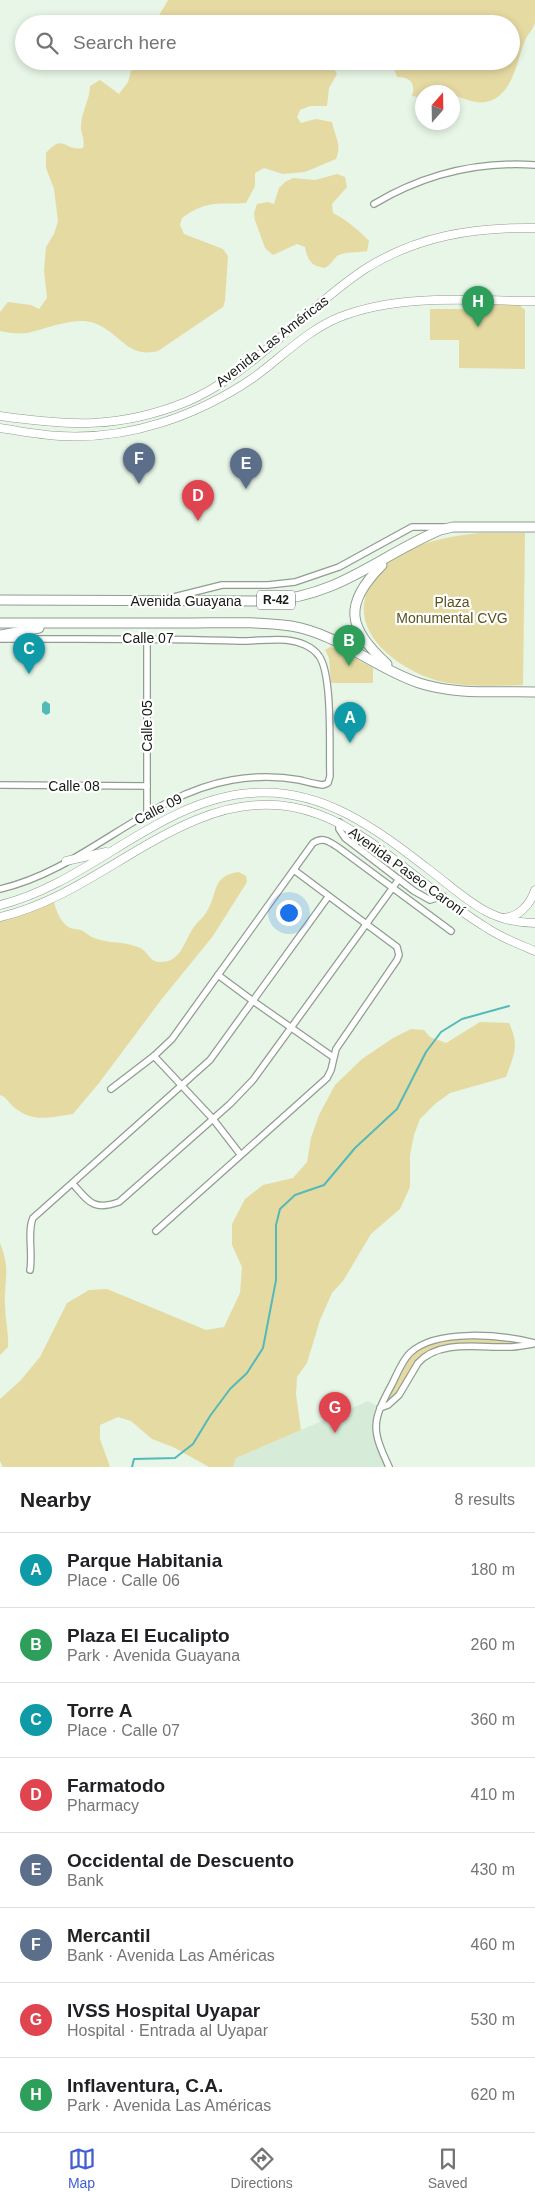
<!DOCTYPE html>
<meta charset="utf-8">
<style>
:root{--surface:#fff;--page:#f6f6f6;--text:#202124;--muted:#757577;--line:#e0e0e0;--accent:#4260d3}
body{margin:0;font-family:Helvetica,sans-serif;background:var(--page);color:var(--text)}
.compass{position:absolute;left:415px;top:85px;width:45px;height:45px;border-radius:50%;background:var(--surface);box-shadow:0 2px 8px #0003;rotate:20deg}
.you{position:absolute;left:288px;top:912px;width:18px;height:18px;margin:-12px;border:4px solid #fff;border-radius:50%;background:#1a73e8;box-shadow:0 0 0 8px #1a73e833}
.badge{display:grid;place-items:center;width:32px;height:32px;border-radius:50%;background:var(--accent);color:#fff;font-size:16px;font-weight:700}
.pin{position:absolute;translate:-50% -41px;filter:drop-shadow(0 1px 2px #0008)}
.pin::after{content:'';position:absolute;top:26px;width:18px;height:15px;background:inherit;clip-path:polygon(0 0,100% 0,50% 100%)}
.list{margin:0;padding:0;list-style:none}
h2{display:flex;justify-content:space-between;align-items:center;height:65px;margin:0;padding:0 20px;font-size:21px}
h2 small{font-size:16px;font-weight:400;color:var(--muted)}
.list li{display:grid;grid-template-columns:32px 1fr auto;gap:15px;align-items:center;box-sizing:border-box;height:75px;padding:0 20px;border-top:1px solid var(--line)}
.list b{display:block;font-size:19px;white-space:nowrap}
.list p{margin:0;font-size:16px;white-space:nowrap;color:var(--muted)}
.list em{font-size:16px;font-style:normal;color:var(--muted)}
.icon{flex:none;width:28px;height:28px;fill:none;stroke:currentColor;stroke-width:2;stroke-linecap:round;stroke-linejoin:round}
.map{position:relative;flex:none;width:535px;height:1467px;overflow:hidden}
.search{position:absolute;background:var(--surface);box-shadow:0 2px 8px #0003;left:15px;right:15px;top:15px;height:55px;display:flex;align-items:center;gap:12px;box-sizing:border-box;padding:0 18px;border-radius:28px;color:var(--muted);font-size:19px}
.sheet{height:665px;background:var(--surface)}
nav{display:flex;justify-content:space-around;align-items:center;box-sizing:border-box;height:70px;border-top:1px solid var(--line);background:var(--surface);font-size:14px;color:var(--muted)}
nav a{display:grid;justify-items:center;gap:2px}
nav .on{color:var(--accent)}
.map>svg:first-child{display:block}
</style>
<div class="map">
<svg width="535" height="1467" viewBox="0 0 535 1467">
<rect width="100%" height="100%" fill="#e7f6e7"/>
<polygon fill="#d7ecd8" points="368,1401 380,1408 376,1424 389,1467 233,1467 236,1458"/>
<g fill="#e6daa3">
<path d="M168 0H535C535 7 535 16 535 23 533 30 526 36 524 43 516 64 512 97 486 102 475 104 463 98 453 95L452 92H422V98L412 96C416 83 410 77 397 77L391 61H511V24H154Z"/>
<path d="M140 61H330L337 74 329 88 327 106H310L300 110 297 117 301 123 316 119 332 122C335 136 342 145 336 159L305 172 283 174 264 168 255 173V186L246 203C218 205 208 199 182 218L180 225 184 234 223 249 228 256 225 301 223 307 158 351C127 359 120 332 94 323 74 316 47 329 27 333 18 334 9 333 0 331V312L8 302 31 305 39 309 47 298 44 271 46 247 54 234 58 221 54 189 46 168V153C64 132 65 152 83 148 85 140 82 136 81 129 80 114 90 100 90 86L100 80 119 94 128 82 131 71Z"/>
<path d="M337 174 345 177 347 187 332 204 333 213C345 219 359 230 369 241L367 251C358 253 345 251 337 256 333 260 330 265 325 268 311 266 308 261 305 247L297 244 273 255 265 248 255 220 254 213 257 204 268 202 274 204 279 188 285 182 293 178 315 180Z"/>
<polygon points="485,304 518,304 525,310 525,369 459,368 459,340 430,340 430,309 462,309"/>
<path d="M481 533H525L523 685C492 686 461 688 432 679 391 665 342 625 374 579 378 573 382 567 388 562 416 542 449 536 481 533Z"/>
<polygon points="330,647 339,649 373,668 373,683 331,683 329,658 325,650"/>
<path d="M239 872 246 876 247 882 213 936 161 1000 99 1083 73 1114C50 1117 34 1123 15 1108 9 1104 7 1097 0 1095V917L53 899C56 909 59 922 70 928 73 929 77 929 81 930 85 932 89 936 94 938 109 944 124 941 138 947 148 950 148 961 159 962 182 963 183 942 194 927 197 922 203 918 206 913 218 895 211 875 239 872Z"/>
<path d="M480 1022 509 1023C520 1047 514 1054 506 1077L450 1093 435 1104 420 1119 414 1135 410 1155V1187L400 1209 371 1234 343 1281 332 1293 320 1320 307 1363 297 1377 296 1394 301 1430 236 1458 233 1467H209L173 1447 152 1439 131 1421 118 1417 100 1425V1439L110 1467H3L0 1461V1399L20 1381 40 1357 67 1303 89 1290 107 1289 206 1330 224 1327 240 1293 242 1267 232 1245V1224L245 1199 263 1185 293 1178 307 1162 311 1138 319 1115 335 1085 362 1059 393 1038 411 1029 424 1030 430 1037 446 1043Z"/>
<path d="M0 1243C11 1270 4 1279 5 1305 5 1319 9 1333 8 1347L0 1355Z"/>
<polygon points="465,1337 535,1343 452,1348 423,1358 399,1395 380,1408 406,1358 427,1342"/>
</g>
<polygon fill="#53b9b9" points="45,701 50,704 50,713 46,715 42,712 42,704"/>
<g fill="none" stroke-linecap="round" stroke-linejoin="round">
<polyline stroke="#53b9b9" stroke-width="2" points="132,1467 134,1459 175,1458 193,1444 210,1416 230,1389 247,1373 263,1348 276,1280 276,1225 280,1209 295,1195 324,1185 355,1148 397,1109 426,1052 441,1032 462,1019 509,1006"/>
<g stroke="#909e91" stroke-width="8">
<g id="street">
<path d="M374 204C423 175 477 161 535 165"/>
<polyline points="170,598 222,585 268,585 295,582 339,567 412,527 443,527"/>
<polyline points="147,638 147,814"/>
<path d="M0 639C80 639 160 638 240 641 255 641 271 639 286 640 298 641 312 646 319 656 333 675 329 750 330 776L328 783 323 785C315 784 308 782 300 780 278 776 255 776 232 780 146 795 84 870 0 889"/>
<polyline points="0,785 147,786"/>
<polyline points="339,822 339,829 345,838 414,891 430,900 443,896"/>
<polyline points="218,975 253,1001 333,1057"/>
<polyline points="154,1056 213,1119 240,1154"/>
<path d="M111 1089 154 1056 172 1039 313 843C323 836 330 842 339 848L451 931"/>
<path d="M73 1184C89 1202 93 1211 119 1202L230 1104 253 1080 399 879"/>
<polyline points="156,1231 327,1078 331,1070 336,1049 397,960 399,955 397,947 294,870"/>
<path d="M30 1270C33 1253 27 1231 33 1218L210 1060 328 897"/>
<path d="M380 1408 388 1405 399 1395 418 1363C439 1339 481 1348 509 1347 517 1347 525 1345 533 1344"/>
<path d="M389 1467C372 1430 371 1423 391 1386 397 1375 401 1362 410 1353 436 1328 503 1335 535 1343"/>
</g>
</g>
<g stroke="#909e91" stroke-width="9">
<g id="secondary">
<path d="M0 416C69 426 119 429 186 402 222 387 253 361 282 336 309 313 336 288 365 269 417 236 474 227 535 228"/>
<path d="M0 428C20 431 40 435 60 436 129 440 197 416 253 378 281 358 307 330 340 317 401 293 471 301 535 301"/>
<polyline points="66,861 106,852"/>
<path d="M0 905C88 884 160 799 251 793 325 787 380 832 436 875 469 901 491 923 535 923"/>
<path d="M0 917C73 900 128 848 196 820 326 765 389 869 487 928 502 938 518 944 535 951"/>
<path d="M503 918C519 917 530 905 535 890"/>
</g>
</g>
<g stroke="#909e91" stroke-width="11">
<g id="primary">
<path d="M382 565C343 604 347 628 387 664"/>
<path d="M0 600 267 601C340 596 377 557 440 530L453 527H535"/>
<path d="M0 623C62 623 124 623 185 623 220 623 257 621 291 626 339 634 374 668 419 683 456 695 496 691 535 692"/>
<polyline points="0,635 39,628"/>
</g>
</g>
<use href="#street" stroke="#fff" stroke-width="5.5"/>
<use href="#secondary" stroke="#fff" stroke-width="8"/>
<use href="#primary" stroke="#fff" stroke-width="9"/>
</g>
<g text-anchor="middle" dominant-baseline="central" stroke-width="4.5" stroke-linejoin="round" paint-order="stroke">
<rect fill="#fff" stroke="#5c5f5c" stroke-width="1" x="257" y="590.5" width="38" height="19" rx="4"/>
<g font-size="12" font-weight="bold" fill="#161b16">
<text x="276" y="600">R-42</text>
</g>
<g font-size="14" fill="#161b16" stroke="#fff">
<text transform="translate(272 341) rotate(-38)">Avenida Las Américas</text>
<text x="186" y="601">Avenida Guayana</text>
<text x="148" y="638">Calle 07</text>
<text transform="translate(147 726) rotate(-90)">Calle 05</text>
<text x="74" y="786">Calle 08</text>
<text transform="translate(158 809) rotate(-27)">Calle 09</text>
<text transform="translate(407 871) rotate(36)">Avenida Paseo Caroní</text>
</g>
<g font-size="14" fill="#5c511a" stroke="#fff">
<text x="452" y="602">Plaza<tspan x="452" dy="16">Monumental CVG</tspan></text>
</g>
</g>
</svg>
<svg class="compass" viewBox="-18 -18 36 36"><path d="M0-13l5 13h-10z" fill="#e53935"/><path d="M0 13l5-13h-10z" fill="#757577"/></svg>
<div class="you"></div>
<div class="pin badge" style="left:350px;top:743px;background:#0f9aa8">A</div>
<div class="pin badge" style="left:349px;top:666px;background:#2e9e5b">B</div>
<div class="pin badge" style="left:29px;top:674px;background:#0f9aa8">C</div>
<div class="pin badge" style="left:198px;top:521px;background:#e0444e">D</div>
<div class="pin badge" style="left:246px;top:489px;background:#5c6f8a">E</div>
<div class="pin badge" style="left:139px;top:484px;background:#5c6f8a">F</div>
<div class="pin badge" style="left:335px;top:1433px;background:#e0444e">G</div>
<div class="pin badge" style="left:478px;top:327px;background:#2e9e5b">H</div>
<div class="search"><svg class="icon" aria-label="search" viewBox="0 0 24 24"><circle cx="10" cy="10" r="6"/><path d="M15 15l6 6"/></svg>Search here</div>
</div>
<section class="sheet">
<h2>Nearby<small>8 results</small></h2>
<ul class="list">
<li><span class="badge" style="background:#0f9aa8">A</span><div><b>Parque Habitania</b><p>Place · Calle 06</p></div><em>180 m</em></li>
<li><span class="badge" style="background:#2e9e5b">B</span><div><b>Plaza El Eucalipto</b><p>Park · Avenida Guayana</p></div><em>260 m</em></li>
<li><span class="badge" style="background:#0f9aa8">C</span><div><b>Torre A</b><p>Place · Calle 07</p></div><em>360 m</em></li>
<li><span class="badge" style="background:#e0444e">D</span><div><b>Farmatodo</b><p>Pharmacy</p></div><em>410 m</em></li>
<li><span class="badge" style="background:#5c6f8a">E</span><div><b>Occidental de Descuento</b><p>Bank</p></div><em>430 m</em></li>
<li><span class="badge" style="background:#5c6f8a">F</span><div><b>Mercantil</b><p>Bank · Avenida Las Américas</p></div><em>460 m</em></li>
<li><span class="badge" style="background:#e0444e">G</span><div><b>IVSS Hospital Uyapar</b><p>Hospital · Entrada al Uyapar</p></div><em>530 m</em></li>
<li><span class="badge" style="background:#2e9e5b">H</span><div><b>Inflaventura, C.A.</b><p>Park · Avenida Las Américas</p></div><em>620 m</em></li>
</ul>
</section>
<nav>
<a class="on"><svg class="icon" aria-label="map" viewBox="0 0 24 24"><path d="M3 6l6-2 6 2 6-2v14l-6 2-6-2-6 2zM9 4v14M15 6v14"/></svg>Map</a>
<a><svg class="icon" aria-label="directions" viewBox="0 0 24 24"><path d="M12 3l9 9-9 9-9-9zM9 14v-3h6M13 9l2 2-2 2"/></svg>Directions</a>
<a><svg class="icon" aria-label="saved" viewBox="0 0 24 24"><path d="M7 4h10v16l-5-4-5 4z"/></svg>Saved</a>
</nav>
